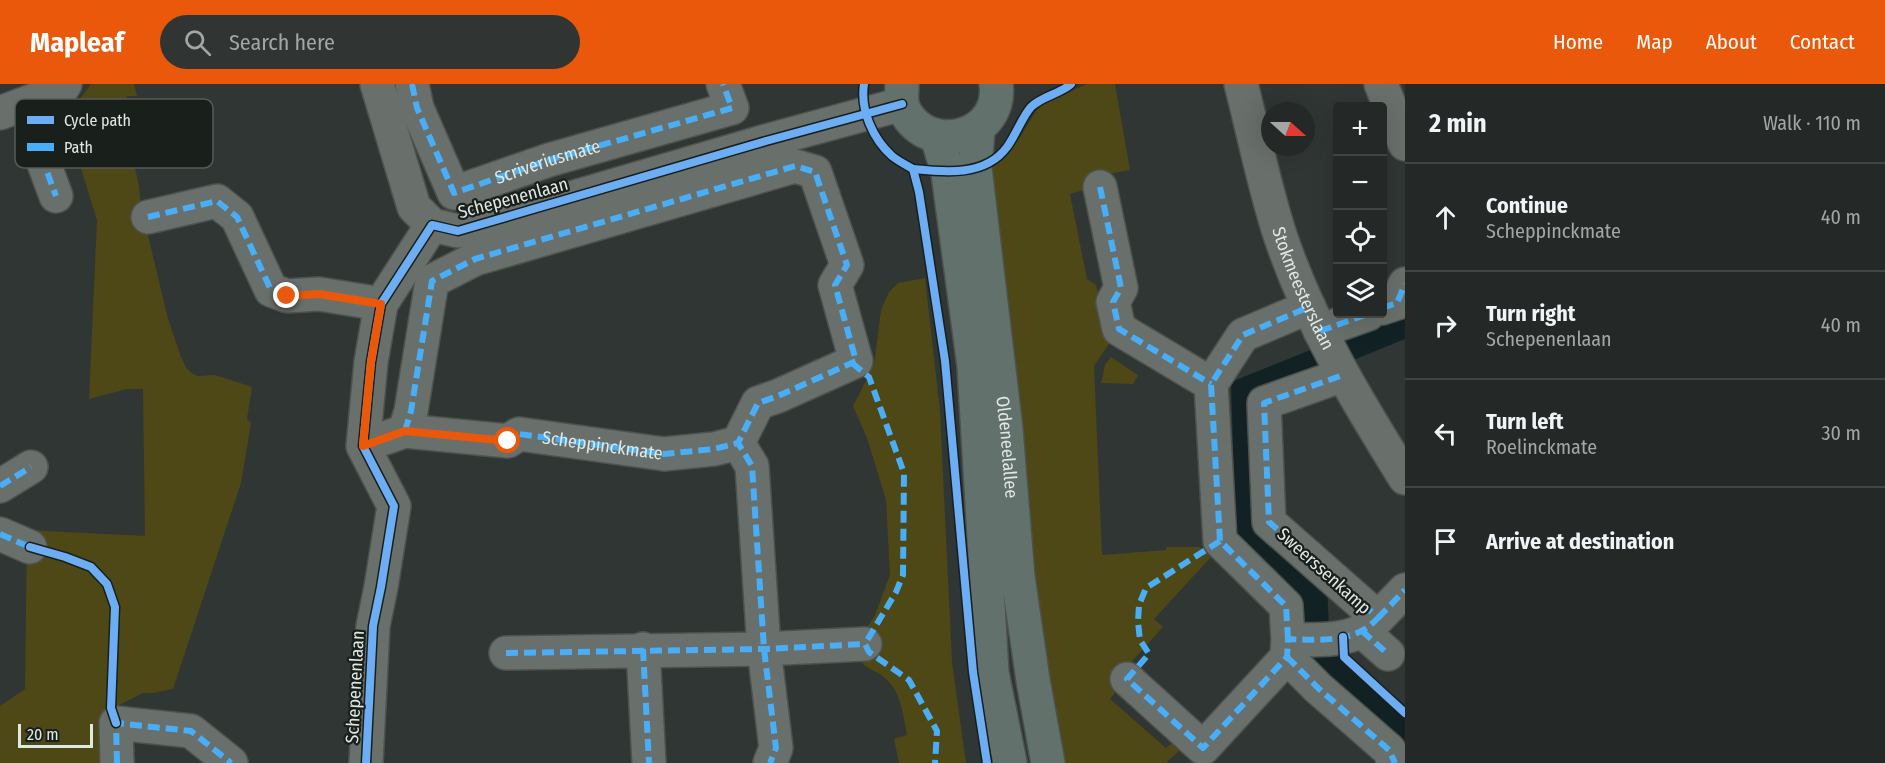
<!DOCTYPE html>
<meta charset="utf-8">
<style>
:root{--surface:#242826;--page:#303432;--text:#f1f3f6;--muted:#a3a6a7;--line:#414443;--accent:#ea580c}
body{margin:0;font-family:"Fira Sans Condensed",sans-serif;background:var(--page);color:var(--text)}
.controls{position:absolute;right:18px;top:18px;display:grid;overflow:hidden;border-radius:6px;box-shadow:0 6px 24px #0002}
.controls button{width:54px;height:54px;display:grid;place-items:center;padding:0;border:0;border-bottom:2px solid var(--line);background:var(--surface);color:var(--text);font:30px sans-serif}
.compass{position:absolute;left:1261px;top:18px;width:54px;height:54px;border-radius:50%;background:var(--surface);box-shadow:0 6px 24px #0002;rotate:111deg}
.scale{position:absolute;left:18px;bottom:15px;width:75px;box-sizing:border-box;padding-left:6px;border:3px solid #e0e8e3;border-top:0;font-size:16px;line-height:21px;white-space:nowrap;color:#e0e8e3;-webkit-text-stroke:4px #19201c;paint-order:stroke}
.stop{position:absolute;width:18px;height:18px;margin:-14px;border:4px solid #ea580c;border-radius:50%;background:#fff}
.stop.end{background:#ea580c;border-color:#fff;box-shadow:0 2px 6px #0008}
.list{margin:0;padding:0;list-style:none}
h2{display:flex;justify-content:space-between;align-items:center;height:78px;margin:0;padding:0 24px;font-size:26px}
h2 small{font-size:20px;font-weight:400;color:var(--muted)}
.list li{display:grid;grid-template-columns:39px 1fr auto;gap:18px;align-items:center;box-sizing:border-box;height:108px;padding:0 24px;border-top:2px solid var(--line)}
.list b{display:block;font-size:22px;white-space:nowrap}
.list p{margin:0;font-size:20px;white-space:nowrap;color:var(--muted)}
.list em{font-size:20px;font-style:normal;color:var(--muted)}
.icon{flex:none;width:33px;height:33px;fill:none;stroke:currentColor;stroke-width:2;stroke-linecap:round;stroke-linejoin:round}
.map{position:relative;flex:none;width:1405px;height:679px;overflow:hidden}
header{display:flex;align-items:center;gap:36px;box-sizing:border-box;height:84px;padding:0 30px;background:var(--accent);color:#fff}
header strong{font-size:28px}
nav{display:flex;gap:33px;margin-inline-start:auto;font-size:21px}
.search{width:420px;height:54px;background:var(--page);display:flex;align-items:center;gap:15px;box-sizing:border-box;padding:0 21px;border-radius:33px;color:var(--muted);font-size:22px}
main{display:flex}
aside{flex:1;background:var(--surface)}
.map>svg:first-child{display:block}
</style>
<header>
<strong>Mapleaf</strong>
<div class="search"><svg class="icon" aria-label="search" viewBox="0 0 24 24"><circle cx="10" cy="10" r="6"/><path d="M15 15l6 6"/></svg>Search here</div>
<nav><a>Home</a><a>Map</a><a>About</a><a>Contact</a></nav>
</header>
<main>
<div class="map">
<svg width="1405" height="679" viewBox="0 0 1405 679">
<rect width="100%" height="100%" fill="#303633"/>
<g fill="#4d4816">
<polygon points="91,0 134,0 137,12 127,12 122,25 139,102 141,122 168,235 181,273 187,285 193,290 198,292 215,291 252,303 247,335 251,339 241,399 173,605 153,609 143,609 102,630 99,672 104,673 104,679 0,679 0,622 25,605 27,446 145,452 143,305 127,305 89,315 97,136 64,30 69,23 80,15"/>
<polygon points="1087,0 1115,0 1130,86 1088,94 1087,105 1070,110 1087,195 1096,201 1108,252 1113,254 1094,282 1102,471 1166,466 1166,463 1200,463 1211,473 1154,535 1163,543 1116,595 1120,602 1110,615 1166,664 1179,654 1188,667 1186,673 1179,667 1166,679 1058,679 1042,598 985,87 1004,74 1020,53 1036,27 1045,19"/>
<path d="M925 194 940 327 952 578 966 679H899L894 655 907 651C903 633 902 611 888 597 872 581 866 590 853 565L875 531 890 491 886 416 867 354 853 322 874 281 881 226 889 208 898 199Z"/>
<polygon points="1111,273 1138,291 1133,300 1101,299 1105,281"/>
</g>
<polygon fill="#122124" points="1405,228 1405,255 1258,315 1263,440 1327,501 1329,544 1335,570 1405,635 1405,677 1305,579 1302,515 1236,454 1231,298"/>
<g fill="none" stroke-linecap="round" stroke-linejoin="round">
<g stroke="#4d524f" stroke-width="36">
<g id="minor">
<polyline points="377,0 414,123 432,141"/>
<polyline points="412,0 417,24 454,109 549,76 732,24 723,0"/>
<path id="s1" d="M1241 0C1254 50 1264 102 1280 151 1309 238 1357 317 1405 394"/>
<polyline points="1381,0 1405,60"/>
<polyline points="27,20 43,77 56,112"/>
<polyline points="0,29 61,6 65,0"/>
<polyline points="1100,103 1121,204 1113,218 1119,245 1211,300"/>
<polyline points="148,133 217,117 237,133 271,206 287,212 319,210 381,220"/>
<polyline points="1382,224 1397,219 1405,200"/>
<polyline points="1320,247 1368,230"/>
<polyline points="405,347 411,327 432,197 475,175 795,82 815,88 847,181 835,201 856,277 778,312 758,319 738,359"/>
<path id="s2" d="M385 354 405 347 508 357 519 350 664 370 714 365 738 359 752 382 764 565 776 664 770 679"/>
<polyline points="0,402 31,383"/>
<polyline points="0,450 30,463"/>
<polyline points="1378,534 1405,506"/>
<polyline points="1362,547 1388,570"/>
<polyline points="1288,555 1286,522 1220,457 1211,300 1243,251 1309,223"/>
<polyline points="643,565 649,679"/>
<polyline points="506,569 764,565 865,560"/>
<polyline points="1287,573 1318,604 1389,666 1395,679"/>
<path d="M1127 595 1203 664 1287 573 1288 555C1310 556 1343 558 1363 546 1369 543 1374 538 1378 534L1269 438 1264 319 1343 291"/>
<polyline points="117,679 116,639 191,647 231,679"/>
<polyline points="366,679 373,542 381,503 394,422 363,362 371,278 381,220 432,141 458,147 766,57 902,20"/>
</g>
</g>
<g stroke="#4d524f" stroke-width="36">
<g id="major">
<path d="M902 0C902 6 901 13 902 19 902 24 907 31 910 35 939 71 1003 49 996 0"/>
<path id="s3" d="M978 45 975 84 1006 345 1018 493 1033 596 1048 679"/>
<polyline points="937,52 948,89 974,282 992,589 1010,679"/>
</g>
</g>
<use href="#minor" stroke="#696f6b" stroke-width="33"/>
<use href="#major" stroke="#63716d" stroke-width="33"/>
<g stroke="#49aef6" stroke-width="6" stroke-dasharray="12 6" stroke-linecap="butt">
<path id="s4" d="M412 0 417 24 454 109 549 76 732 24 723 0"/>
<polyline points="27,20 43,77 56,112"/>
<polyline points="1100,103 1121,204 1113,218 1119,245 1211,300"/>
<polyline points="148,133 217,117 237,133 271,206 287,212 319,210 381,220"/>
<polyline points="1382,224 1397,219 1405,200"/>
<polyline points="1320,247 1368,230"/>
<polyline points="852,279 869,293 904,389 903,491 896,508 865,560 869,568 909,596 937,647 935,679"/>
<polyline points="405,347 411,327 432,197 475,175 795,82 815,88 847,181 835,201 856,277 778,312 758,319 738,359"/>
<polyline points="363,362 405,347 508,357 519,350 664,370 714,365 738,359 752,382 764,565 776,664 770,679"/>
<polyline points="0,402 31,383"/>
<polyline points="0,450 30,463"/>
<path d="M1220 457 1146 504 1139 521 1138 538 1140 556 1149 570 1127 595 1203 664 1287 573 1288 555C1310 556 1343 558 1363 546 1369 543 1374 538 1378 534L1269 438 1264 319 1343 291"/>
<polyline points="1378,534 1405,506"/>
<polyline points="1362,547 1388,570"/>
<polyline points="1288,555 1286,522 1220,457 1211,300 1243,251 1309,223"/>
<polyline points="643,565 649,679"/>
<polyline points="506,569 764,565 865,560"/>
<polyline points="1287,573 1318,604 1389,666 1395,679"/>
<polyline points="117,679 116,639 191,647 231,679"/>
</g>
<g stroke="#19201c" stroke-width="11">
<g id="cycleway">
<path d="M864 0C860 26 873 55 892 72 898 77 906 81 913 85L919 108 945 277 973 588 987 679"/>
<path d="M913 85C944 88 985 93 1007 63 1016 51 1022 33 1031 23 1042 12 1060 10 1071 0"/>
<polyline points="30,463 65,473 91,483 107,500 115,523 111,624 116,639"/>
<polyline points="1343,553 1344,573 1405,629"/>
<polyline points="366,679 373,542 381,503 394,422 363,362 371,278 381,220 432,141 458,147 766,57 902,20"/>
</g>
</g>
<use href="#cycleway" stroke="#6dadf4" stroke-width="8"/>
</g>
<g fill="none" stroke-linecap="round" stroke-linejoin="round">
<polyline stroke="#ea580c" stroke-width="8" points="287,212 319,210 381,220 371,278 363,362 405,347 508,357"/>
</g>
<g text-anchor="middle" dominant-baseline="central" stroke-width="4.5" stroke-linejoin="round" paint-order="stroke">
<g font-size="18" fill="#e0e8e3" stroke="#19201c">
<text stroke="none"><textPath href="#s4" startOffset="216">Scriveriusmate</textPath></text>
<text transform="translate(513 114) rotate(-15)">Schepenenlaan</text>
<text stroke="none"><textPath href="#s1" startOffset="214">Stokmeesterslaan</textPath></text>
<text stroke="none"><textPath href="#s2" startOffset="222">Scheppinckmate</textPath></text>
<text stroke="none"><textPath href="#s3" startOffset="320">Oldeneelallee</textPath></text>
<text transform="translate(1324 487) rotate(42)">Sweerssenkamp</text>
<text transform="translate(355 603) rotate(-87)">Schepenenlaan</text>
</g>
</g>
<rect x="15" y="15" width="198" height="69" rx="9" fill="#19201c" stroke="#555c58" stroke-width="1.5"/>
<rect x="27" y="32" width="27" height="8" fill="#6dadf4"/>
<rect x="27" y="59" width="27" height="8" fill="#49aef6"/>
<g font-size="16" fill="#e0e8e3">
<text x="64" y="42">Cycle path</text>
<text x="64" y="69">Path</text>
</g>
</svg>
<div class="controls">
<button>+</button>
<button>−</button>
<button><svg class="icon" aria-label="locate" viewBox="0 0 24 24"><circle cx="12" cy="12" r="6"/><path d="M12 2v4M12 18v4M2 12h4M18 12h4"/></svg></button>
<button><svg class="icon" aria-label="layers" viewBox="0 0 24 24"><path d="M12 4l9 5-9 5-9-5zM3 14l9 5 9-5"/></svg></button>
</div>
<svg class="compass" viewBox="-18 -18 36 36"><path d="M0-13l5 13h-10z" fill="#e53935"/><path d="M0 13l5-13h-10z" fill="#a3a6a7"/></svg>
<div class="scale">20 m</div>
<div class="stop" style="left:508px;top:357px"></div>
<div class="stop end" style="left:287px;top:212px"></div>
</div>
<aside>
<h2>2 min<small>Walk · 110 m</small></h2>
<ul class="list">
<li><svg class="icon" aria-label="ahead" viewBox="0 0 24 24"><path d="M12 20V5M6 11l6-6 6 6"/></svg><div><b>Continue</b><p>Scheppinckmate</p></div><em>40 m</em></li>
<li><svg class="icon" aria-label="right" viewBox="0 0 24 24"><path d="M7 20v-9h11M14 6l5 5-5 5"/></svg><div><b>Turn right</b><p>Schepenenlaan</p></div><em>40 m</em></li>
<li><svg class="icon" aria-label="left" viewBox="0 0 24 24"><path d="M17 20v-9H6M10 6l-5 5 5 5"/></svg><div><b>Turn left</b><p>Roelinckmate</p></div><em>30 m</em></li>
<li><svg class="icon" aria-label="arrive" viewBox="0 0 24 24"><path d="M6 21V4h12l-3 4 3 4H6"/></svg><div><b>Arrive at destination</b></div></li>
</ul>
</aside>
</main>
